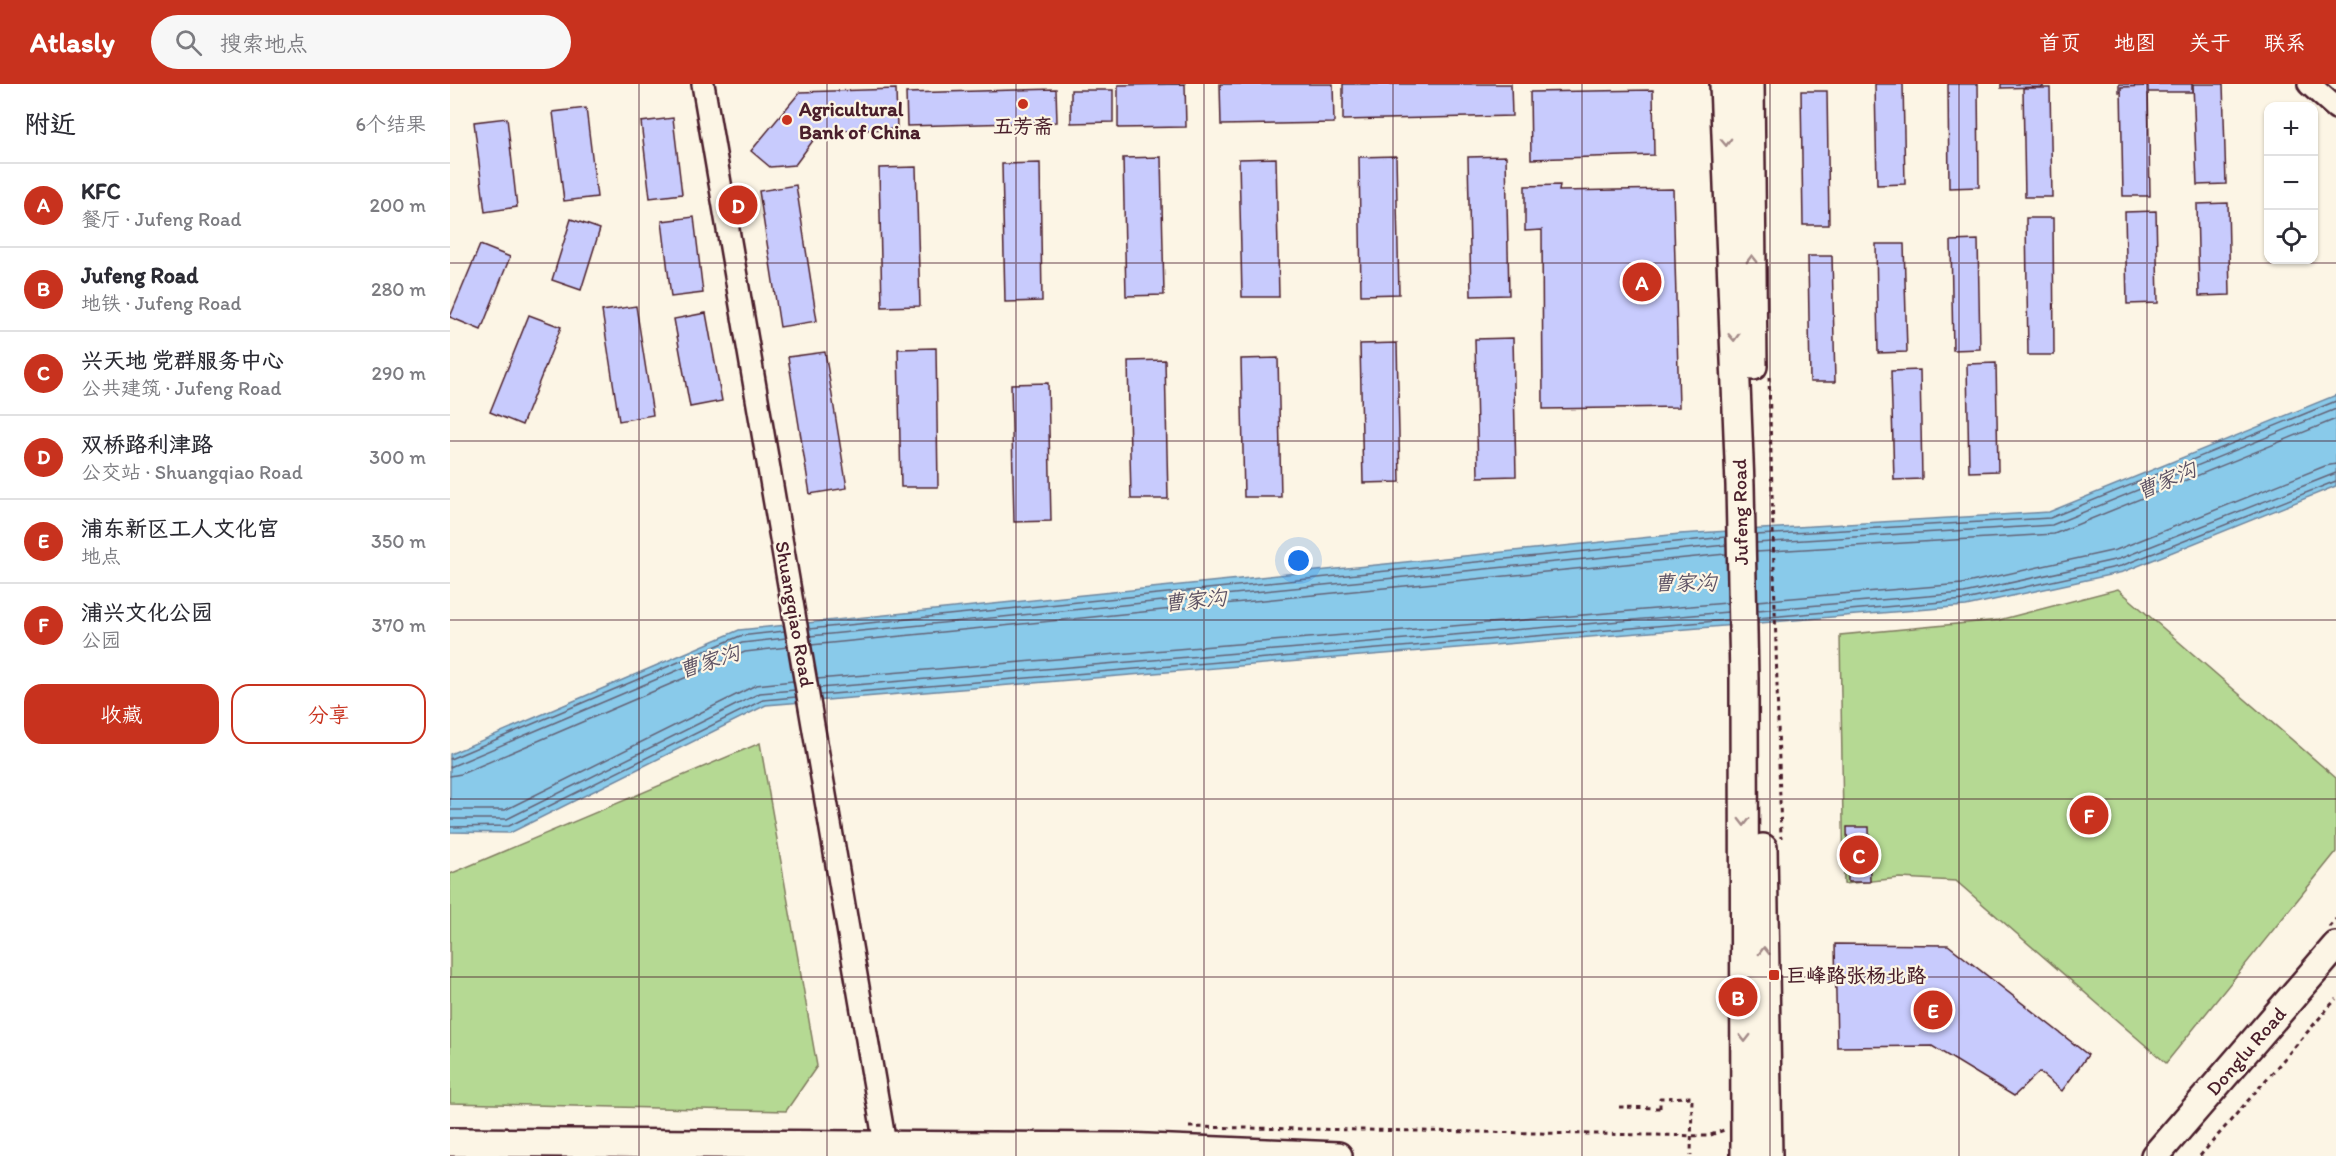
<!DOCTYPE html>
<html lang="zh">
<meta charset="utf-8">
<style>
:root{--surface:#fff;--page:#f7f7f7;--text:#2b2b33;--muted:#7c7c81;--line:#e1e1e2;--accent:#c8321e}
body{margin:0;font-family:Itim,"LXGW WenKai TC",sans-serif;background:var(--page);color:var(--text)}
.controls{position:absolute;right:18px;top:18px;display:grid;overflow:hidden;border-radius:12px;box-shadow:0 2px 4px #0004}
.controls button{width:54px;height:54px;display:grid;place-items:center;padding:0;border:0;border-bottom:2px solid var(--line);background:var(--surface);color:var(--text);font:30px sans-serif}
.you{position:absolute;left:849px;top:477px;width:21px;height:21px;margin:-15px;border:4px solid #fff;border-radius:50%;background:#1a73e8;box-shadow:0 0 0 9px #1a73e833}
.badge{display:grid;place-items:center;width:39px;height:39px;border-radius:50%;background:var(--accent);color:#fff;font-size:20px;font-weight:700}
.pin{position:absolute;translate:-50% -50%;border:3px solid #fff;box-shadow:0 2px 6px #0006}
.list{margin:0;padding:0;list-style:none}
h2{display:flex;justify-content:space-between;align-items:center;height:78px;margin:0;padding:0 24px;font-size:26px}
h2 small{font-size:20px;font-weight:400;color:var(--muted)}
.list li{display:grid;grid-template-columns:39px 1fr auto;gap:18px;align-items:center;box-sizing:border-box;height:84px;padding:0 24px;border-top:2px solid var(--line)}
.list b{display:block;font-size:22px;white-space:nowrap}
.list p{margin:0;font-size:20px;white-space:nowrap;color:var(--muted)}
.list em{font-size:20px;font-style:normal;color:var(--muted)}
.actions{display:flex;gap:12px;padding:18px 24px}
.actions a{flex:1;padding:14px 0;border:2px solid var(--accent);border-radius:18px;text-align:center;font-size:21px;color:var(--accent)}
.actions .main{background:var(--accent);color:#fff}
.icon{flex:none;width:33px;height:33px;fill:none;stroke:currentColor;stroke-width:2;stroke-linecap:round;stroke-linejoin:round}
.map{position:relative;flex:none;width:1886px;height:1072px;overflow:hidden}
header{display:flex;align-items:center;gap:36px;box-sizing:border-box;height:84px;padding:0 30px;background:var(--accent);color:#fff}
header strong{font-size:28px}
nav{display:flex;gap:33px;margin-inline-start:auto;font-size:21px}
.search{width:420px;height:54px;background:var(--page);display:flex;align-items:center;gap:15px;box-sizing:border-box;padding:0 21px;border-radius:33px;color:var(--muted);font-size:22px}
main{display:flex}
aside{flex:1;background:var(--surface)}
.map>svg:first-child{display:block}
</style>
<header>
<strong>Atlasly</strong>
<div class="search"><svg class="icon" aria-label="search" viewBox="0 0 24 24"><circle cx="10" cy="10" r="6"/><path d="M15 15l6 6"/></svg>搜索地点</div>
<nav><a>首页</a><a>地图</a><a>关于</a><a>联系</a></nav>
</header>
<main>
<aside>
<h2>附近<small>6个结果</small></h2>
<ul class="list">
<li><span class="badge">A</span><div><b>KFC</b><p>餐厅 · Jufeng Road</p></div><em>200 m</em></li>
<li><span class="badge">B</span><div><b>Jufeng Road</b><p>地铁 · Jufeng Road</p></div><em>280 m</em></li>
<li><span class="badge">C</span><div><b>兴天地 党群服务中心</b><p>公共建筑 · Jufeng Road</p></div><em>290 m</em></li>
<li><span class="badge">D</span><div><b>双桥路利津路</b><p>公交站 · Shuangqiao Road</p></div><em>300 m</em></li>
<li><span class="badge">E</span><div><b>浦东新区工人文化宫</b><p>地点</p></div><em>350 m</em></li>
<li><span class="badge">F</span><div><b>浦兴文化公园</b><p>公园</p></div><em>370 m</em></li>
</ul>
<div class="actions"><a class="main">收藏</a><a>分享</a></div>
</aside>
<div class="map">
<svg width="1886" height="1072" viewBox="0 0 1886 1072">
<rect width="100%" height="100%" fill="#fcf5e5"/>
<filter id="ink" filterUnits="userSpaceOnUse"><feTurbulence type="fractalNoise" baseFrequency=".0167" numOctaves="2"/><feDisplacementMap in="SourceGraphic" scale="12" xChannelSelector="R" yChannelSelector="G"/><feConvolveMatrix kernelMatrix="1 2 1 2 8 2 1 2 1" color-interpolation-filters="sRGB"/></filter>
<g filter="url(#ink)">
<g fill="#b5d993" stroke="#807c5f" stroke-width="1.5">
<polygon points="1668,505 1886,694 1886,768 1716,979 1506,797 1450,794 1394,800 1390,551 1549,536"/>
<polygon points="310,659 367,982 336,1027 0,1019 0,790"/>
</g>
<polygon fill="#89caea" stroke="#70869e" stroke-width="1.5" points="1886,311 1886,402 1673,488 1516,522 316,621 60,749 0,748 0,670 289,546 1230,450 1599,428"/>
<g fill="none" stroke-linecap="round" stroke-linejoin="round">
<g stroke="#636377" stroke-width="1.5">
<polyline points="1306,451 1600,434 1886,317"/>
<polyline points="1306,459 1602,441 1886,325"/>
<polyline points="1306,468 1604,450 1886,335"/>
<polyline points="1307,517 1512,500 1666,466 1875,382 1886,380"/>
<polyline points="1308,526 1514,509 1669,475 1886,389"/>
<polyline points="1308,534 1515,516 1671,482 1886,397"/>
<polyline points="359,545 1276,453"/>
<polyline points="360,552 1276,461"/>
<polyline points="361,561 1276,470"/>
<polyline points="367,595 1277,519"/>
<polyline points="369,604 1278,528"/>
<polyline points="370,611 1278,536"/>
<polyline points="0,675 290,552 335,547"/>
<polyline points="0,683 292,559 336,554"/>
<polyline points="0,692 11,690 295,568 338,563"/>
<polyline points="0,726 55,726 306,601 343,597"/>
<polyline points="0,735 57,735 310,609 345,606"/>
<polyline points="0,743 59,742 313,616 346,613"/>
</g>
</g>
<g fill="#c8cbfd" stroke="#4a1f2b" stroke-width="1.5">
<polygon points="735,0 736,43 668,44 668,1"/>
<polygon points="770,0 883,0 884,39 771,41"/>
<polygon points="893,0 1061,0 1062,32 893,36"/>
<polygon points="1425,0 1453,0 1455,100 1427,101"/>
<polygon points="1498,0 1528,0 1529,103 1499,104"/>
<polygon points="1551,0 1593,0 1593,3 1551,4"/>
<rect x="1669" y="0" width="73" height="8"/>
<polygon points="1743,0 1773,0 1776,100 1747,101"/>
<polygon points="1698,2 1700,112 1673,112 1671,3"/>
<polygon points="1573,4 1600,4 1602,113 1575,113"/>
<polygon points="446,5 447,45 370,47 345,81 320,83 301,67 350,8"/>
<polygon points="606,5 607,38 457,42 456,9"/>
<polygon points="621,6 663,6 663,38 621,39"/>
<polygon points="1203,6 1204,71 1081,75 1080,8"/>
<polygon points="1351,7 1377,7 1379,141 1353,141"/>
<polygon points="136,24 147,113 114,117 103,28"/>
<polygon points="57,34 67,123 35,128 24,38"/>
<polygon points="223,34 232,110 200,114 191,38"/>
<polygon points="946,72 949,210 911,211 909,73"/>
<polygon points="1056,72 1059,211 1021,212 1018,73"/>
<polygon points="711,73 714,211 676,212 673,74"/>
<polygon points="826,74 829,213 792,213 789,75"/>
<polygon points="590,79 592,217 555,218 552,80"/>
<polygon points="466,83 470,222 432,223 429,84"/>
<polygon points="346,101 367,237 330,243 309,107"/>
<polygon points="1110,101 1109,107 1223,105 1229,323 1093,325 1092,146 1075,147 1075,102"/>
<polygon points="1778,119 1780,211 1749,212 1747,120"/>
<polygon points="1706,127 1708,219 1677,220 1675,128"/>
<polygon points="244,133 253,209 221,213 212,137"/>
<polygon points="1576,134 1603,134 1604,271 1578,271"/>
<polygon points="121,135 150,145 131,206 102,196"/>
<polygon points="1528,156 1530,265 1503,266 1501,157"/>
<polygon points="1426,160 1454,160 1457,268 1428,269"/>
<polygon points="30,161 60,173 31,246 0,233"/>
<polygon points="1358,172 1382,172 1385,298 1360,298"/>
<polygon points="186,222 203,331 169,337 152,227"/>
<polygon points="256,229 272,317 240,323 224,235"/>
<polygon points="79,231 111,243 72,341 40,328"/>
<polygon points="1063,254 1066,392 1028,393 1025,255"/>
<polygon points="947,259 950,398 913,399 910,260"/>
<polygon points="486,264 488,403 451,403 448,265"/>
<polygon points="375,268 397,404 360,410 338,273"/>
<polygon points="828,274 831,413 794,413 791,275"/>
<polygon points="715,276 718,415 681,415 678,277"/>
<polygon points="1546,279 1548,387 1519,388 1517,280"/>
<polygon points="1470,286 1472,395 1444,396 1441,287"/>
<polygon points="598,299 601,437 564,438 561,300"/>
<polygon points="1397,743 1419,743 1420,798 1398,798"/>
<polygon points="1385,860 1498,861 1638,971 1612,1007 1589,988 1564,1012 1482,962 1387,963"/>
</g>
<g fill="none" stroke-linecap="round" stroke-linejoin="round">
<g stroke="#4a1f2b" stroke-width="26">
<g id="minor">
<polyline points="253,0 437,1072"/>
<polyline points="1859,0 1886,24"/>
</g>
</g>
<g stroke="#4a1f2b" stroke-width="32">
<g id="major">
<polyline points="1274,0 1290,401 1294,595 1295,1072"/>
<polyline points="1300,0 1303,282"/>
<polyline points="1313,764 1318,1072"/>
<polyline points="0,1058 674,1063 888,1072"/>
<polyline points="1705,1072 1886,862"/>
</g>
</g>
<g stroke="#4a1f2b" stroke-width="3" stroke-dasharray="4.5 4.5" stroke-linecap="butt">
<polyline points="1319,293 1331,754"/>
<polyline points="1879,843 1886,835"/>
<polyline points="1169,1023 1210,1024"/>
<polyline points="739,1043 1258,1052 1274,1046"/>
<polyline points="1750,1072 1886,915"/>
</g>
<use href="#minor" stroke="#fcf5e5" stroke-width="21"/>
<use href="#major" stroke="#fcf5e5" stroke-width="27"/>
<polyline stroke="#4a1f2b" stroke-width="3" stroke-dasharray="4.5 4.5" stroke-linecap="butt" points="1210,1024 1210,1014 1242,1013 1241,1072"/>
</g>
<defs><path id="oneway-chevron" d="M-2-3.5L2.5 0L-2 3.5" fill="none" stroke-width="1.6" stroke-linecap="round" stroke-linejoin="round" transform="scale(1.5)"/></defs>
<g stroke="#a38a88">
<use href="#oneway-chevron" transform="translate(1276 58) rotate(88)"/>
<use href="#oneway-chevron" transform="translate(1302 175) rotate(-91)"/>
<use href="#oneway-chevron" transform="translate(1284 253) rotate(88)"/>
<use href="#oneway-chevron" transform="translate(1294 738) rotate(90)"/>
<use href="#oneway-chevron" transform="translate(1314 867) rotate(-91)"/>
<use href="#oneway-chevron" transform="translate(1295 954) rotate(90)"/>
</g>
</g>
<path fill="none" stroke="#4a1f2b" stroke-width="1.5" stroke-opacity="0.55" d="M189 0V1072M377 0V1072M566 0V1072M754 0V1072M943 0V1072M1132 0V1072M1320 0V1072M1509 0V1072M1697 0V1072M0 179H1886M0 357H1886M0 536H1886M0 715H1886M0 893H1886"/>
<g fill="#c8321e" stroke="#fcf5e5" stroke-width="2">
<circle cx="573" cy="20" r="6"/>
<circle cx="337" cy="36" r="6"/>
<rect x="1318" y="885" width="12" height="12" rx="3"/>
</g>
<g text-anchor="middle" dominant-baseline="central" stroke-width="4.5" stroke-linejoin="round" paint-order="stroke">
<g font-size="20" font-weight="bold" fill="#4a1f2b" stroke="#fcf5e5" text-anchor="start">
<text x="349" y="25">Agricultural<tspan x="349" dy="23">Bank of China</tspan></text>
<text x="573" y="42" text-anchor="middle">五芳斋</text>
<text x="1336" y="891">巨峰路张杨北路</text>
</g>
<g font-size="20" fill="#4a1f2b" stroke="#fcf5e5">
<text transform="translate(1290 428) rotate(-91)">Jufeng Road</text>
<text transform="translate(345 530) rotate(80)">Shuangqiao Road</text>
<text transform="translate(1796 967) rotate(-49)">Donglu Road</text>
</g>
<g font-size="21" font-style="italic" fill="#5d5264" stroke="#fcf5e5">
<text transform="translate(1716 396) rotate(-23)">曹家沟</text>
<text x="1235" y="498">曹家沟</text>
<text transform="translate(745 516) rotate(-5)">曹家沟</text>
<text transform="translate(259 577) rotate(-18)">曹家沟</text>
</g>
</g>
</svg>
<div class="controls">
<button>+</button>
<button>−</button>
<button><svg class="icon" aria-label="locate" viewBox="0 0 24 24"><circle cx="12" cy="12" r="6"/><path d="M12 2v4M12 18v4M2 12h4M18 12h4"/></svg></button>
</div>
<div class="you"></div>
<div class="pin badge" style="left:1192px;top:198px">A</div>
<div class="pin badge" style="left:1288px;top:913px">B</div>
<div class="pin badge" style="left:1409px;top:771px">C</div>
<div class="pin badge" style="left:288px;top:121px">D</div>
<div class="pin badge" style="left:1483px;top:926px">E</div>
<div class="pin badge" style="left:1639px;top:731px">F</div>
</div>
</main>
